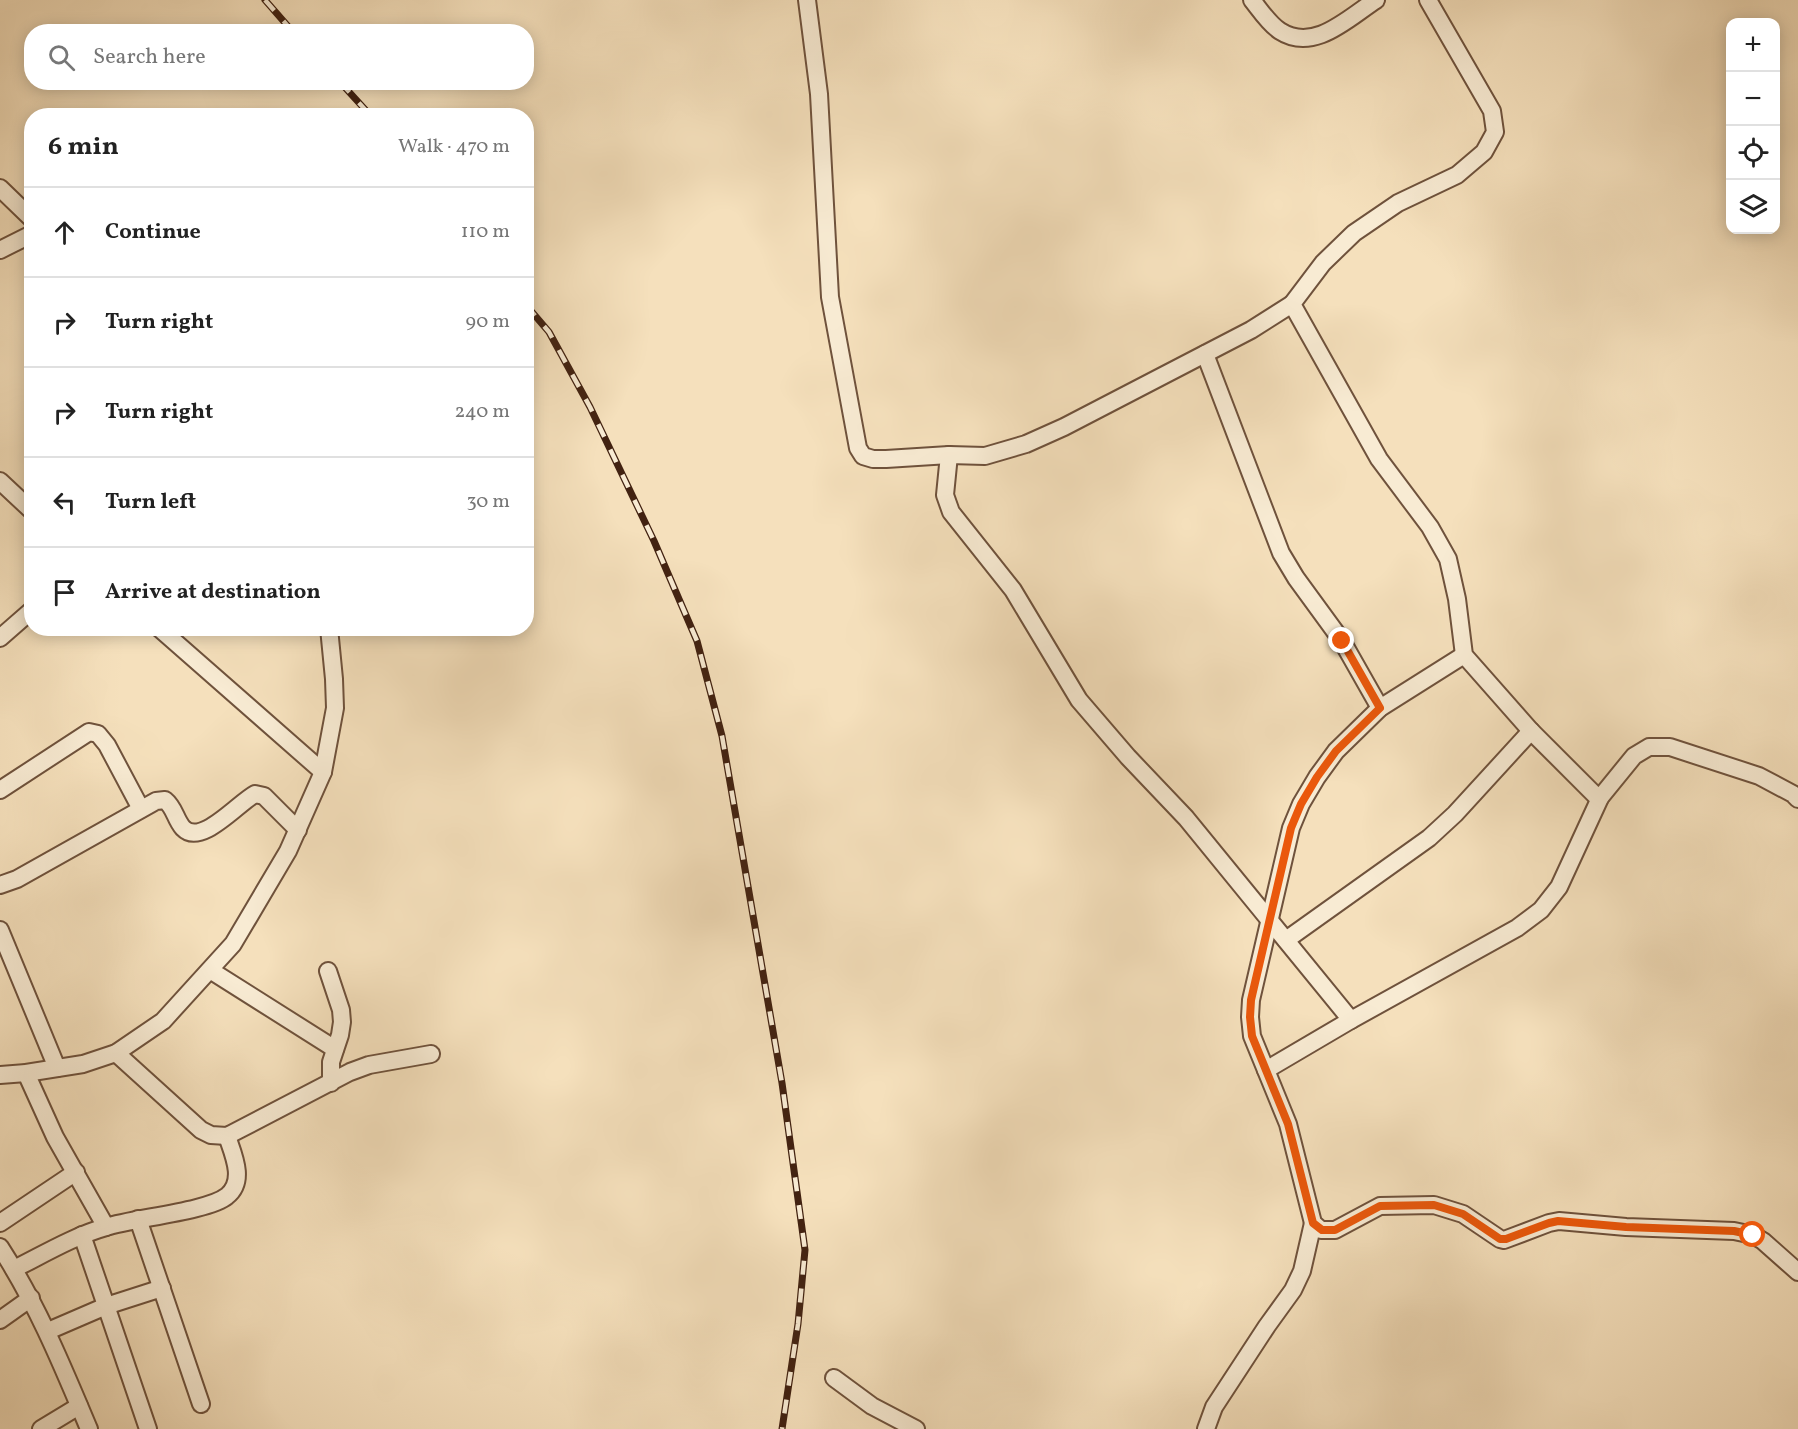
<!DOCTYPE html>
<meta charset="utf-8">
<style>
:root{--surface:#fff;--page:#f6f6f6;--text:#222;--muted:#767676;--line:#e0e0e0}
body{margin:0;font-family:Vollkorn,serif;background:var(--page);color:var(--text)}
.controls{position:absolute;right:18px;top:18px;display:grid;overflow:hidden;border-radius:12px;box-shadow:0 3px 15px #0003}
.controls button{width:54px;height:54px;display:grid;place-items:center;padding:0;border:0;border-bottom:2px solid var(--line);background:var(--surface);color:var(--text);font:30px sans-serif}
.stop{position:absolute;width:18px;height:18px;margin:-14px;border:4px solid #ea580c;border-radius:50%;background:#fff}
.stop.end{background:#ea580c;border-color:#fff;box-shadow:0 2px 6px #0008}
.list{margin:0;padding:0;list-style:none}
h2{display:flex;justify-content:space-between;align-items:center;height:78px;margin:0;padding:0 24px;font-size:26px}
h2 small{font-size:20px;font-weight:400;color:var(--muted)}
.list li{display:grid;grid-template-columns:39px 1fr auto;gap:18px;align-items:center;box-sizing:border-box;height:90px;padding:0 24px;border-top:2px solid var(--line)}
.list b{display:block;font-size:22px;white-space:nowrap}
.list em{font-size:20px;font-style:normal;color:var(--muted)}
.icon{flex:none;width:33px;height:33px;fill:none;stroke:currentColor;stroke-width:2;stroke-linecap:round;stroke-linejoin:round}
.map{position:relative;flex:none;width:1798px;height:1429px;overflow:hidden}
.search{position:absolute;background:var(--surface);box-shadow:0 3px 15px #0003;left:24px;top:24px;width:510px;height:66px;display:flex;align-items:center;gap:15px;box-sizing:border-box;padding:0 21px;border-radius:24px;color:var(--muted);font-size:22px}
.panel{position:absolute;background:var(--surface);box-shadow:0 3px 15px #0003;left:24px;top:108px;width:510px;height:528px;border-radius:24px}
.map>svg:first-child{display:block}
</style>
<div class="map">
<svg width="1798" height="1429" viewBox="0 0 1798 1429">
<rect width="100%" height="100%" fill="#f5e0bc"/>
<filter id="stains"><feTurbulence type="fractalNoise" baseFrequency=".00333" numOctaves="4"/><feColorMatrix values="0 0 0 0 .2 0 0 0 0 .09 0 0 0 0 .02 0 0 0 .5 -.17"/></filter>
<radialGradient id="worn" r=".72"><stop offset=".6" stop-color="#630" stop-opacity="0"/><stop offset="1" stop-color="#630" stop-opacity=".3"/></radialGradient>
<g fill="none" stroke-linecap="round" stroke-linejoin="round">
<g stroke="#6f523c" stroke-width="20">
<g id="minor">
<polyline points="807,0 819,94 830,297 858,448 863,456 873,459 886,459 949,455 985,456 1026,444 1064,427 1251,330 1292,304"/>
<path d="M1252 0C1260 10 1269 24 1280 31 1314 53 1348 18 1376 0"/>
<polyline points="1428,0 1492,111 1495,132 1484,152 1457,175 1398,203 1354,233 1323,263 1292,304 1379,459 1430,527 1448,559 1457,599 1464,655 1531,731 1599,799 1634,756 1649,747 1670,747 1759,776 1793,794 1798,799"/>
<polyline points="0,188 32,219"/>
<polyline points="0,250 32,234"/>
<polyline points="1205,354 1281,553 1296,578 1342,641 1380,708"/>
<polyline points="949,455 945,495 951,512 1013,590 1079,700 1128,757 1186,818 1351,1020"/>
<polyline points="0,481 32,511"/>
<polyline points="159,628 323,772"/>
<polyline points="0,638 32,610"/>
<polyline points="1464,655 1380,708 1336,751 1317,777 1301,804 1291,828 1251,1000 1250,1017 1252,1036 1288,1124 1313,1223 1321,1230 1335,1230 1380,1206 1434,1205 1463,1214 1500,1239 1504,1240 1549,1223 1559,1221 1626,1227 1734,1231 1753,1235 1763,1241 1798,1272"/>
<polyline points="0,790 89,732 98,734 107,745 141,809"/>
<path d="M0 885 17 879 156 801 165 800C175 808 175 819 183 828 201 847 238 803 255 794L264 796 298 830"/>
<polyline points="0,930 57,1068"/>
<polyline points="1286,940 1429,838 1455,814 1531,731"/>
<polyline points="210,970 335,1049"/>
<polyline points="328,971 341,1010 342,1022 340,1035 331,1062 331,1083"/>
<polyline points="116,1053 201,1130 211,1135 227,1136 350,1072 369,1065 431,1054"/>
<polyline points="1266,1070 1351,1020 1517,928 1541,910 1559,887 1600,798"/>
<polyline points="26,1073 55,1137 106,1227"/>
<polyline points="0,1075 26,1073 83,1064 116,1053 163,1021 233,944 288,851 323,772 335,708 334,679 329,628"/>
<polyline points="138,1219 201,1404"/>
<polyline points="0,1223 76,1172"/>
<polyline points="82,1235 148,1429"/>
<path d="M0 1247C38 1306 62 1365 89 1429"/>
<path d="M14 1269C44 1254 74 1236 106 1227 134 1218 209 1211 227 1196 246 1181 233 1154 227 1136"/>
<polyline points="0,1320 31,1298"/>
<polyline points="48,1331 106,1306 162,1288"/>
<polyline points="834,1378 872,1406 916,1429"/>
<polyline points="41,1429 79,1406"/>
<polyline points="1206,1429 1214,1407 1267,1326 1293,1290 1302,1271 1313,1223"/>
</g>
</g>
<use href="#minor" stroke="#f8ebd3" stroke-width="16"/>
<g stroke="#422211" stroke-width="7">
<g id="rail">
<polyline points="265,0 293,32"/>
<polyline points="340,82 371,116"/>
<polyline points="526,305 549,332 590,407 654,541 697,641 722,736 782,1083 805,1250 798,1324 782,1429"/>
</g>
</g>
<use href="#rail" stroke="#f8ebd3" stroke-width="4.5" stroke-dasharray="14" stroke-linecap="butt"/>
</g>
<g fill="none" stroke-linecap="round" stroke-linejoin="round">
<polyline stroke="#ea580c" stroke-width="8" points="1342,641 1380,708 1336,751 1317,777 1301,804 1291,828 1251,1000 1250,1017 1252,1036 1288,1124 1313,1223 1322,1230 1335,1230 1380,1206 1434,1205 1463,1214 1500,1239 1506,1239 1549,1223 1558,1221 1626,1227 1734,1231 1753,1235"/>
</g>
<rect width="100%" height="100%" filter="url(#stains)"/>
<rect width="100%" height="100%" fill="url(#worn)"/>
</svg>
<div class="controls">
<button>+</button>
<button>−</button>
<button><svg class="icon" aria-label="locate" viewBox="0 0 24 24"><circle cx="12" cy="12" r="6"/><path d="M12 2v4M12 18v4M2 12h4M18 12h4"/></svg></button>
<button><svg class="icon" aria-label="layers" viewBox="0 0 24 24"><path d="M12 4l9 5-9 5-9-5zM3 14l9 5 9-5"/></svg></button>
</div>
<div class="stop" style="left:1753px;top:1235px"></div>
<div class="stop end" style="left:1342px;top:641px"></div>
<div class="search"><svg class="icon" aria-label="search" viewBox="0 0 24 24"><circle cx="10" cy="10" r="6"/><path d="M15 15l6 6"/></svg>Search here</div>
<section class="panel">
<h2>6 min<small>Walk · 470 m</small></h2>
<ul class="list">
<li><svg class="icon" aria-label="ahead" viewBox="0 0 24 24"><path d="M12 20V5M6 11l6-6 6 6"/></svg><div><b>Continue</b></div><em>110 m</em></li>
<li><svg class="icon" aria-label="right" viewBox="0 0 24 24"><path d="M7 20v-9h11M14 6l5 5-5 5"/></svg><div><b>Turn right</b></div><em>90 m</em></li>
<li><svg class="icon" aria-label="right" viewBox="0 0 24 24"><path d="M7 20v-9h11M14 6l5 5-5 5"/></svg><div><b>Turn right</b></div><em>240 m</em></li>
<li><svg class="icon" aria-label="left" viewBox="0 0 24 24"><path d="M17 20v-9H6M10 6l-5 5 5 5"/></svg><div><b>Turn left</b></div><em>30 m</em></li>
<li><svg class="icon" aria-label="arrive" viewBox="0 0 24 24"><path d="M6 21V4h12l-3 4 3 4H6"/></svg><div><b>Arrive at destination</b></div></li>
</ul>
</section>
</div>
